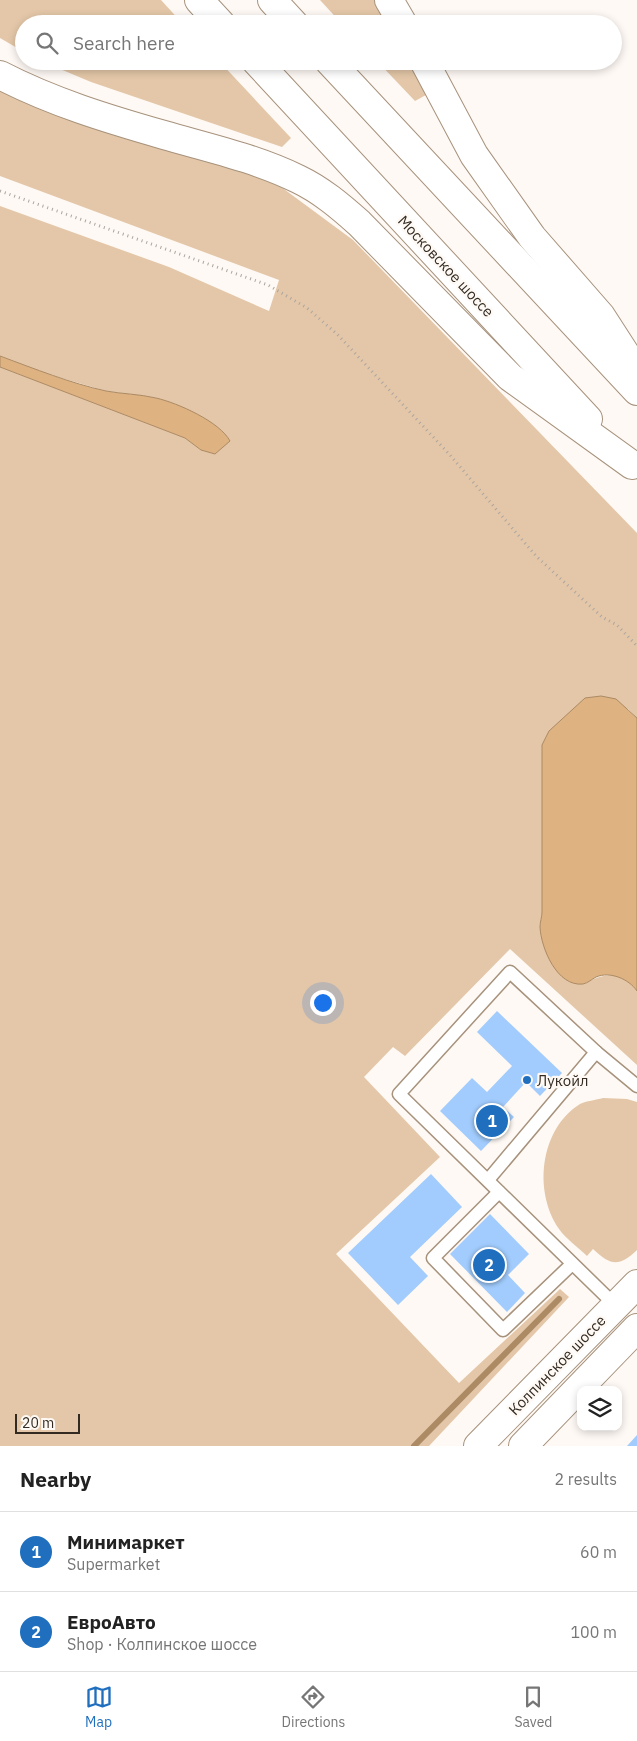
<!DOCTYPE html>
<meta charset="utf-8">
<style>
:root{--surface:#fff;--page:#f2f2f2;--text:#222;--muted:#767676;--line:#e0e0e0;--accent:#1f6fbe}
body{margin:0;font-family:"IBM Plex Sans",sans-serif;background:var(--page);color:var(--text)}
.controls{position:absolute;right:15px;bottom:15px;display:grid;overflow:hidden;border-radius:10px;box-shadow:0 2px 8px #0003}
.controls button{width:45px;height:45px;display:grid;place-items:center;padding:0;border:0;border-bottom:1px solid var(--line);background:var(--surface);color:var(--text);font:25px sans-serif}
.scale{position:absolute;left:15px;bottom:12px;width:65px;box-sizing:border-box;padding-left:5px;border:2px solid #332b22;border-top:0;font-size:14px;line-height:18px;white-space:nowrap;color:#332b22;-webkit-text-stroke:4px #fef9f4;paint-order:stroke}
.you{position:absolute;left:322px;top:1002px;width:18px;height:18px;margin:-12px;border:4px solid #fff;border-radius:50%;background:#1a73e8;box-shadow:0 0 0 8px #1a73e833}
.badge{display:grid;place-items:center;width:32px;height:32px;border-radius:50%;background:var(--accent);color:#fff;font-size:16px;font-weight:700}
.pin{position:absolute;translate:-50% -50%;border:2px solid #fff;box-shadow:0 1px 5px #0006}
.list{margin:0;padding:0;list-style:none}
h2{display:flex;justify-content:space-between;align-items:center;height:65px;margin:0;padding:0 20px;font-size:21px}
h2 small{font-size:16px;font-weight:400;color:var(--muted)}
.list li{display:grid;grid-template-columns:32px 1fr auto;gap:15px;align-items:center;box-sizing:border-box;height:80px;padding:0 20px;border-top:1px solid var(--line)}
.list b{display:block;font-size:19px;white-space:nowrap}
.list p{margin:0;font-size:16px;white-space:nowrap;color:var(--muted)}
.list em{font-size:16px;font-style:normal;color:var(--muted)}
.icon{flex:none;width:28px;height:28px;fill:none;stroke:currentColor;stroke-width:2;stroke-linecap:round;stroke-linejoin:round}
.map{position:relative;flex:none;width:637px;height:1446px;overflow:hidden}
.search{position:absolute;background:var(--surface);box-shadow:0 2px 8px #0003;left:15px;right:15px;top:15px;height:55px;display:flex;align-items:center;gap:12px;box-sizing:border-box;padding:0 18px;border-radius:28px;color:var(--muted);font-size:19px}
.sheet{height:225px;background:var(--surface)}
nav{display:flex;justify-content:space-around;align-items:center;box-sizing:border-box;height:70px;border-top:1px solid var(--line);background:var(--surface);font-size:14px;color:var(--muted)}
nav a{display:grid;justify-items:center;gap:2px}
nav .on{color:var(--accent)}
.map>svg:first-child{display:block}
</style>
<div class="map">
<svg width="637" height="1446" viewBox="0 0 637 1446">
<rect width="100%" height="100%" fill="#fef9f4"/>
<g fill="#e4c7a8">
<polygon points="0,0 161,0 183,24 24,24 24,52 0,38"/>
<polygon points="320,0 375,0 388,24 342,24"/>
<polygon points="41,61 219,61 291,138 282,147 91,82"/>
<polygon points="377,61 408,61 426,95 415,101"/>
<path d="M0 86 273 181 353 240 637 533V718L628 709 585 698 573 711 540 927 584 984C602 973 623 970 637 991V1065L510 949 405 1056 393 1047 364 1077 440 1157 336 1254 459 1383 560 1289 569 1297 429 1446H0V367L185 438 201 450 157 398 106 391 44 373 0 356V206L169 267 269 311 279 280 0 176Z"/>
<path d="M603 1098 627 1099 637 1102V1250C619 1267 611 1266 593 1249L587 1256C578 1247 566 1239 559 1229 533 1191 540 1129 580 1104 586 1101 596 1100 603 1098Z"/>
</g>
<g fill="#dfb281" stroke="#ab8a64">
<path d="M0 356C35 369 70 383 106 391 122 394 139 394 156 398 178 403 220 422 230 441L215 454 201 450 185 438 0 367Z"/>
<path d="M601 696 616 699 637 718V991C629 979 610 971 596 977 592 979 588 983 583 984 557 987 541 948 540 927 540 922 542 917 542 912V745L549 731 585 698Z"/>
</g>
<g fill="none" stroke-linecap="round" stroke-linejoin="round">
<polyline stroke="#ab8a64" stroke-width="6" points="414,1446 559,1299"/>
</g>
<g fill="#a1ccfd">
<polygon points="497,1011 562,1073 540,1096 526,1082 503,1107 514,1117 481,1151 440,1111 472,1078 487,1092 512,1066 477,1032"/>
<polygon points="431,1174 462,1207 410,1257 428,1276 398,1305 348,1253"/>
<polygon points="490,1214 529,1254 508,1275 525,1293 507,1312 450,1254"/>
<polygon points="637,1435 637,1446 627,1446"/>
</g>
<g fill="none" stroke-linecap="round" stroke-linejoin="round">
<g stroke="#a7927c" stroke-width="15">
<g id="lane">
<polyline points="596,1052 510,972 399,1094 615,1305"/>
<polyline points="488,1180 596,1052 637,1086"/>
<polyline points="499,1192 433,1258 503,1330 572,1264"/>
</g>
</g>
<g stroke="#a7927c" stroke-width="30">
<g id="secondary">
<polyline points="478,1446 637,1284"/>
<polyline points="523,1446 637,1328"/>
</g>
</g>
<g stroke="#a7927c" stroke-width="30">
<g id="highway">
<polyline points="199,0 221,24"/>
<polyline points="272,0 294,24"/>
<polyline points="389,0 403,24"/>
<polyline points="256,61 588,419"/>
<polyline points="329,61 637,391"/>
<polyline points="424,61 474,155 532,237 601,316 637,372"/>
<path d="M0 75C52 102 108 119 164 135 209 148 255 158 298 179 321 190 340 206 359 223L510 377 632 465"/>
</g>
</g>
<polyline stroke="#aca59f" stroke-width="3" stroke-dasharray="1 4" stroke-linecap="butt" points="0,191 268,285 307,308 337,334 450,455 536,556 602,617 617,625 637,646"/>
<use href="#lane" stroke="#fff" stroke-width="12"/>
<use href="#secondary" stroke="#fff" stroke-width="28"/>
<use href="#highway" stroke="#fff" stroke-width="28"/>
</g>
<circle fill="#1f6fbe" stroke="#fef9f4" stroke-width="2" cx="527" cy="1080" r="5"/>
<g text-anchor="middle" dominant-baseline="central" stroke-width="4.5" stroke-linejoin="round" paint-order="stroke">
<g font-size="15" fill="#332b22" stroke="#fef9f4">
<text transform="translate(446 266) rotate(47)">Московское шоссе</text>
<text transform="translate(557 1365) rotate(-46)">Колпинское шоссе</text>
</g>
<g font-size="15" fill="#332b22" stroke="#fef9f4" text-anchor="start">
<text x="537" y="1080">Лукойл</text>
</g>
</g>
</svg>
<div class="controls">
<button><svg class="icon" aria-label="layers" viewBox="0 0 24 24"><path d="M12 4l9 5-9 5-9-5zM3 14l9 5 9-5"/></svg></button>
</div>
<div class="scale">20 m</div>
<div class="you"></div>
<div class="pin badge" style="left:492px;top:1121px">1</div>
<div class="pin badge" style="left:489px;top:1265px">2</div>
<div class="search"><svg class="icon" aria-label="search" viewBox="0 0 24 24"><circle cx="10" cy="10" r="6"/><path d="M15 15l6 6"/></svg>Search here</div>
</div>
<section class="sheet">
<h2>Nearby<small>2 results</small></h2>
<ul class="list">
<li><span class="badge">1</span><div><b>Минимаркет</b><p>Supermarket</p></div><em>60 m</em></li>
<li><span class="badge">2</span><div><b>ЕвроАвто</b><p>Shop · Колпинское шоссе</p></div><em>100 m</em></li>
</ul>
</section>
<nav>
<a class="on"><svg class="icon" aria-label="map" viewBox="0 0 24 24"><path d="M3 6l6-2 6 2 6-2v14l-6 2-6-2-6 2zM9 4v14M15 6v14"/></svg>Map</a>
<a><svg class="icon" aria-label="directions" viewBox="0 0 24 24"><path d="M12 3l9 9-9 9-9-9zM9 14v-3h6M13 9l2 2-2 2"/></svg>Directions</a>
<a><svg class="icon" aria-label="saved" viewBox="0 0 24 24"><path d="M7 4h10v16l-5-4-5 4z"/></svg>Saved</a>
</nav>
